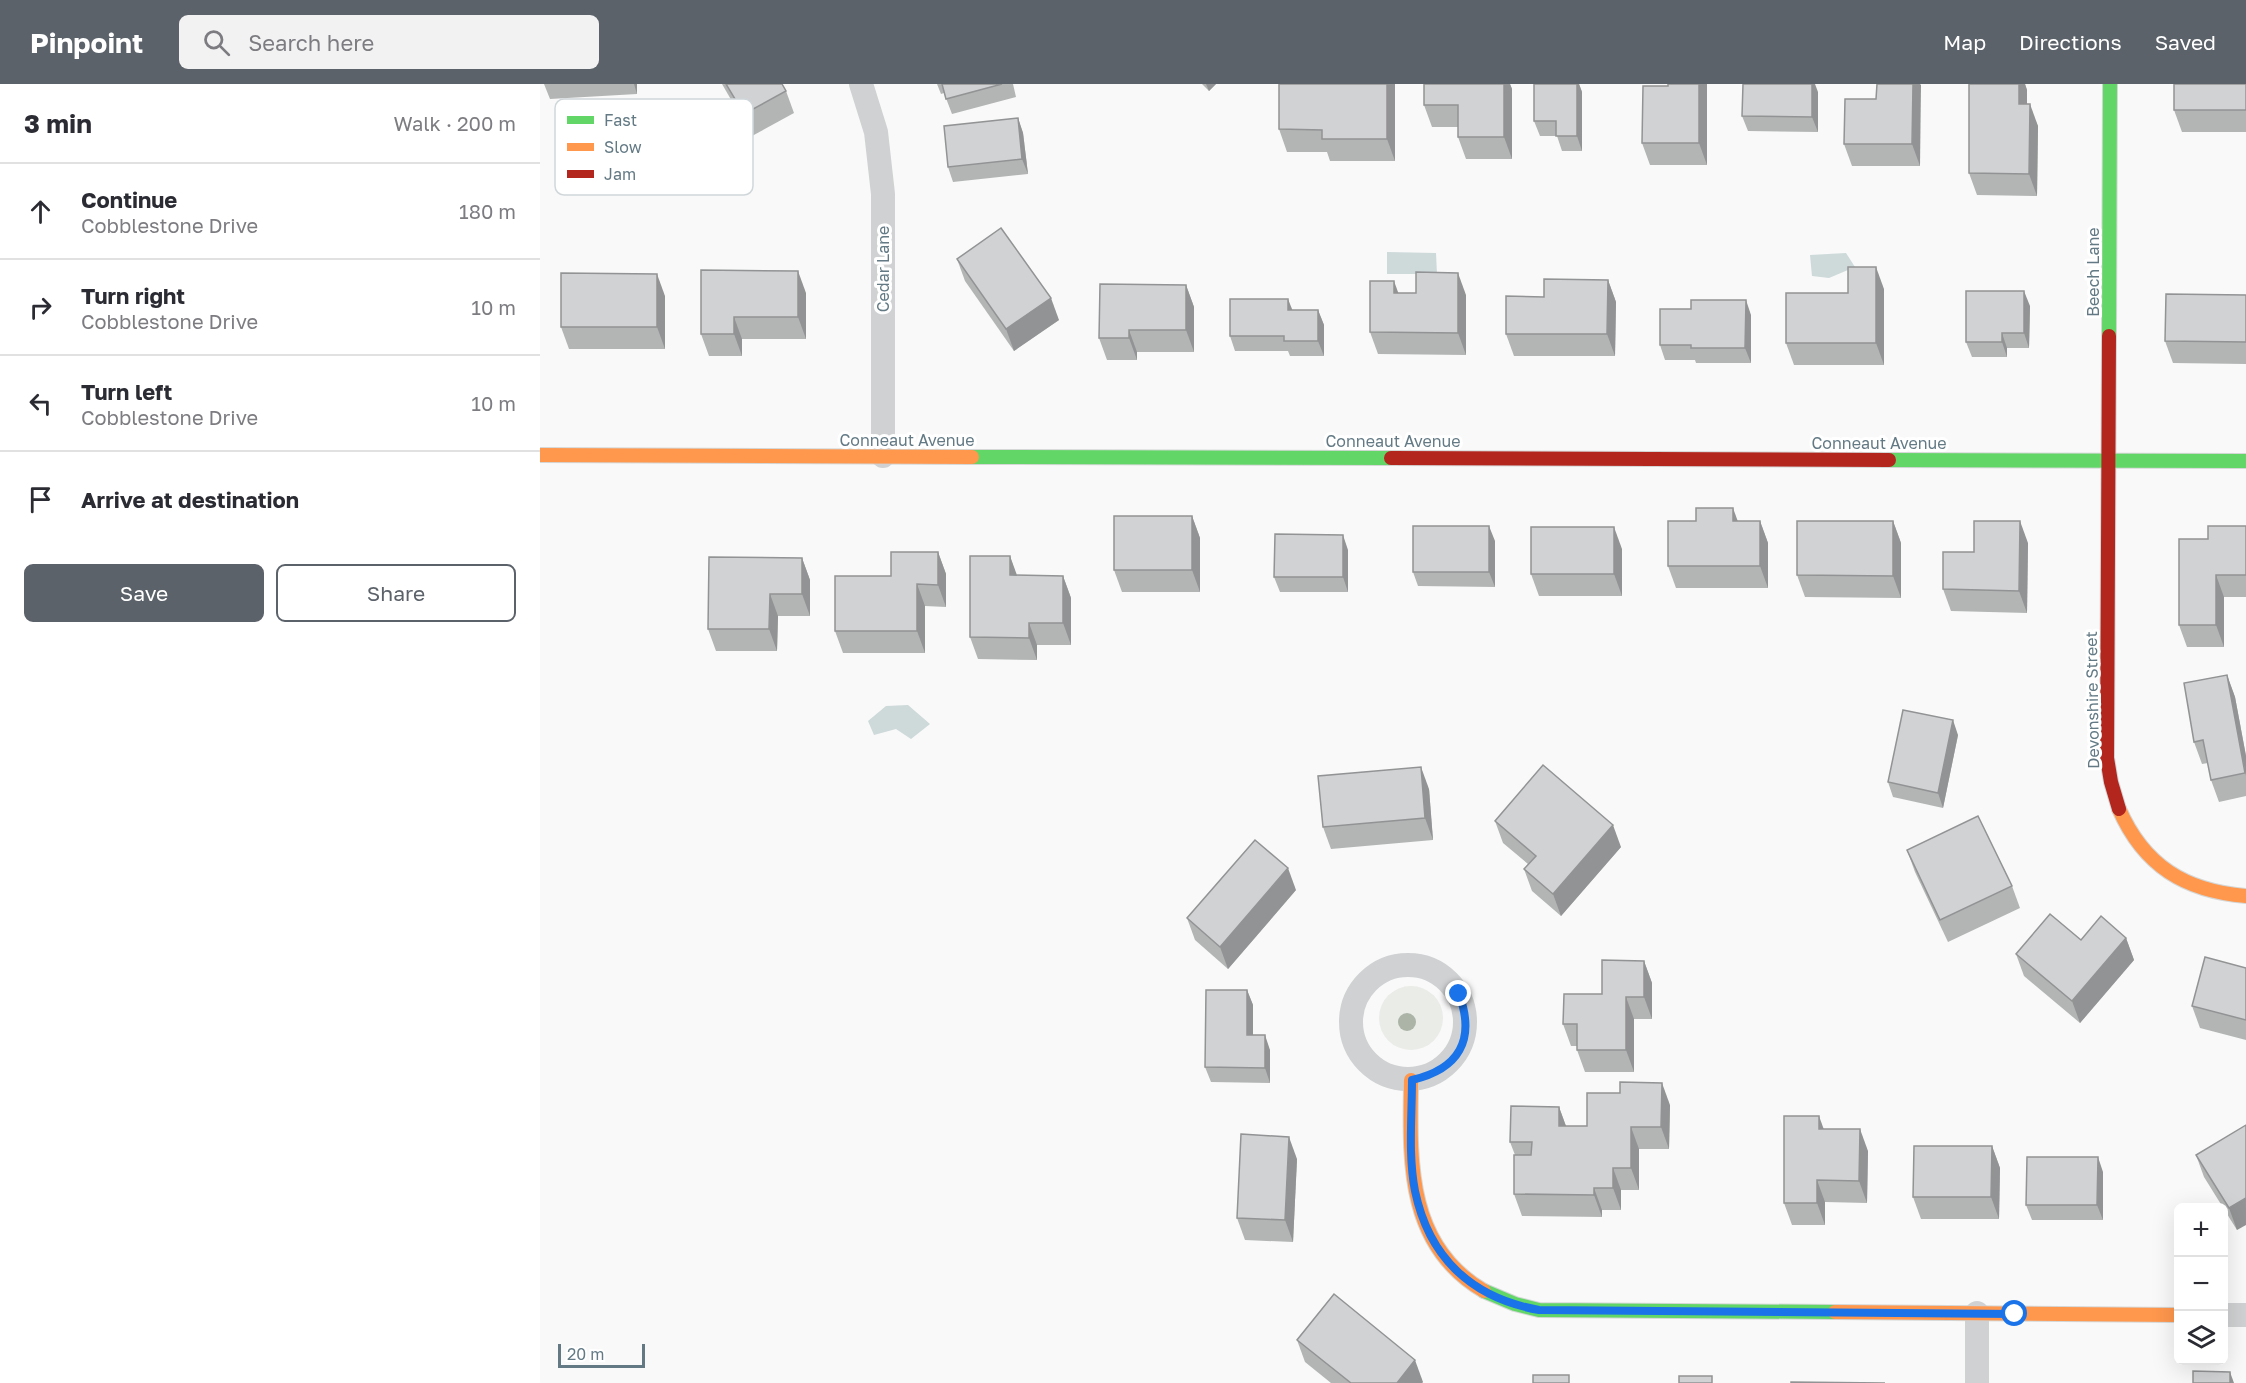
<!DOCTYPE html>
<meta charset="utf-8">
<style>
:root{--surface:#fff;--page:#f2f2f3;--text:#2b2b33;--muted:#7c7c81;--line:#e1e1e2;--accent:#5c626a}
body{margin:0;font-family:"Golos Text",sans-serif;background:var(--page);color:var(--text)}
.controls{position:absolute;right:18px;bottom:18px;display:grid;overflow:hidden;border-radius:9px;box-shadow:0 6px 24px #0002}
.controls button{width:54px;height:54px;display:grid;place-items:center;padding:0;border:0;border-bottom:2px solid var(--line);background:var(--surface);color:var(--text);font:30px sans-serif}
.scale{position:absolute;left:18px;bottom:15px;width:87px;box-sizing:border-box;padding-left:6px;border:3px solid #637a85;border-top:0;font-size:16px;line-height:21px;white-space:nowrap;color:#637a85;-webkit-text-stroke:4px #fff;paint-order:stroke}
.stop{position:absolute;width:18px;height:18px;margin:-14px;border:4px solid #1a73e8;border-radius:50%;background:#fff}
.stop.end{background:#1a73e8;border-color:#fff;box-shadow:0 2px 6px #0008}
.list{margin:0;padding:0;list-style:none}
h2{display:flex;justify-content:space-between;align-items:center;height:78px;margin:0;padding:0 24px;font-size:26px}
h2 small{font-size:20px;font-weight:400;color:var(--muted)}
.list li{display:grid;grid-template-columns:39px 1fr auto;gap:18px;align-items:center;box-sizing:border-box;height:96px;padding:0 24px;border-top:2px solid var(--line)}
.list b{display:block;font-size:22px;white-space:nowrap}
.list p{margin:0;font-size:20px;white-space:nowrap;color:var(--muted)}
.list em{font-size:20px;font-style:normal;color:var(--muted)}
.actions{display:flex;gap:12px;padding:18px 24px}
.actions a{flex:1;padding:14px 0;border:2px solid var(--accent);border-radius:9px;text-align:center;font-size:21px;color:var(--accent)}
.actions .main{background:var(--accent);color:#fff}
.icon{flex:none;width:33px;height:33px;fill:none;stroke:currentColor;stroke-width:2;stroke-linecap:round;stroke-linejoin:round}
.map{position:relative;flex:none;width:1706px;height:1299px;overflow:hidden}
header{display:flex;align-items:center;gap:36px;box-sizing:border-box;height:84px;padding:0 30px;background:var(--accent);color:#fff}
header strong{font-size:28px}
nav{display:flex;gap:33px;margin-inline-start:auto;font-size:21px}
.search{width:420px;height:54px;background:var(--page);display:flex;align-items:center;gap:15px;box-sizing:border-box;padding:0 21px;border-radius:9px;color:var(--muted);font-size:22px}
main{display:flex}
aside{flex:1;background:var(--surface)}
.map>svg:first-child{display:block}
</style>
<header>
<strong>Pinpoint</strong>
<div class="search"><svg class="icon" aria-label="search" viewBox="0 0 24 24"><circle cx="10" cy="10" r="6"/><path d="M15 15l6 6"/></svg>Search here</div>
<nav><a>Map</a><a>Directions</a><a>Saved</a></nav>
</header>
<main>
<aside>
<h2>3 min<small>Walk · 200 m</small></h2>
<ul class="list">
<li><svg class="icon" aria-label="ahead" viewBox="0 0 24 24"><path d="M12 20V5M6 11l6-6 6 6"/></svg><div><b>Continue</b><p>Cobblestone Drive</p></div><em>180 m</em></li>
<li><svg class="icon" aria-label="right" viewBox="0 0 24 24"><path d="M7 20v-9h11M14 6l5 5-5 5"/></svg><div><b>Turn right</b><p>Cobblestone Drive</p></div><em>10 m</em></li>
<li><svg class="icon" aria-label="left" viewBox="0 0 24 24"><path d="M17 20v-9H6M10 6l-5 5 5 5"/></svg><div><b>Turn left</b><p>Cobblestone Drive</p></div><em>10 m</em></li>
<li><svg class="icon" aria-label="arrive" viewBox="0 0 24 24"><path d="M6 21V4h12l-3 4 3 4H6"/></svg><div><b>Arrive at destination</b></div></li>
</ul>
<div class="actions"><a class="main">Save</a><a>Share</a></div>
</aside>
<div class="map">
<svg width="1706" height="1299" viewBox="0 0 1706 1299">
<rect width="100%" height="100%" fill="#f9f9f9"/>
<circle fill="#eaece7" cx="871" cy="934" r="32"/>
<g fill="#ced9da">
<polygon points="847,168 896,169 897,190 847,190"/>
<polygon points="1306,169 1315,183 1289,194 1272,192 1270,171"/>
<polygon points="368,621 390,640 371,655 356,645 334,651 328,637 346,622"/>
</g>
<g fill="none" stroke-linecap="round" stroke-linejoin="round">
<g stroke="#d5d7d7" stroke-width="16">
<g id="fast">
<polyline points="1569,252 1570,0"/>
<polyline points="432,373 851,374"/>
<polyline points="1349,376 1706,377"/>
<polyline points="944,1207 975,1220 999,1226 1295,1228"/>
</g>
</g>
<g stroke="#d5d7d7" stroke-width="16">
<g id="slow">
<polyline points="0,371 432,373"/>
<path d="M1579 725C1604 782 1645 807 1706 812"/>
<path d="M871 996C870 1075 865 1161 944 1207"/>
<polyline points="1295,1228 1638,1231"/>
</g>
</g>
<g stroke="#d5d7d7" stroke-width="16">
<g id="jam">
<polyline points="1569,252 1567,674 1571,698 1579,725"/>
<polyline points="851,374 1349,376"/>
</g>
</g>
<g stroke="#cfd1d2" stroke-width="24">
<polyline points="321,0 336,48 343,110 343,372"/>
<circle cx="868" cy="938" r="57"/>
<polyline points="1437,1229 1437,1299"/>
<polyline points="1684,1231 1706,1231"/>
</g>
<use href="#fast" stroke="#63d668" stroke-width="14"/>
<use href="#slow" stroke="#ff974d" stroke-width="14"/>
<use href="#jam" stroke="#b3261e" stroke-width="14"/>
</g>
<circle fill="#abb4a6" cx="867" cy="938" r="9"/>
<g fill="#b3b5b5">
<polygon points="4,0 97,0 97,10 10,15"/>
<polygon points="182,0 242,0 246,7 254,29 212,52"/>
<polygon points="397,0 473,0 476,13 412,30 404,9 401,10"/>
<polygon points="662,0 676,0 669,7"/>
<polygon points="855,0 855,77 790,77 787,68 747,68 739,45"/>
<polygon points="884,0 970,0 972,5 972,75 926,75 918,53 918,43 892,43 884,21"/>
<polygon points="994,0 1039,0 1042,8 1042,67 1022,67 1017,52 1000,52 994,37"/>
<polygon points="1128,0 1167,0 1167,81 1110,81 1102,59 1128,2"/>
<polygon points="1337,0 1380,0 1380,82 1312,82 1304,60 1336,15"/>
<polygon points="1429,0 1485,0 1487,6 1487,20 1498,42 1497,112 1437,111 1429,89"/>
<polygon points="1706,0 1706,48 1642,48 1634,26"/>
<polygon points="1278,8 1278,48 1208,47 1202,32"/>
<polygon points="478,34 483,49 488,90 413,98 408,83"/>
<polygon points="417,175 519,236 474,267 425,197"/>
<polygon points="161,186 266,209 266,255 202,255 202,272 169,272 161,250"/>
<polygon points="1068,196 1076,218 1075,272 974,272 966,250 1004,213"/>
<polygon points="646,201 654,223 654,268 597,268 597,276 567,276 559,254"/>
<polygon points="1344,205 1344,281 1254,281 1246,259 1308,209"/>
<polygon points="859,209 926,211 926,271 838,270 830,248"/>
<polygon points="1706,211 1706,280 1633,279 1625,257"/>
<polygon points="125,212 125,265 29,265 21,243"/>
<polygon points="1490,222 1489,264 1467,264 1467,273 1432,273 1426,258"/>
<polygon points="752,226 778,226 784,241 784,272 750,272 748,267 695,267 690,252"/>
<polygon points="1211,231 1211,279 1156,279 1155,276 1125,276 1120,261"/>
<polygon points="652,432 660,454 660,508 582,508 574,486"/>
<polygon points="1198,437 1220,437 1228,459 1228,504 1136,504 1128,482"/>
<polygon points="1353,437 1361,459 1361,514 1265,513 1257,491"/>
<polygon points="1706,442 1706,513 1684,513 1684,563 1647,563 1639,541 1668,455"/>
<polygon points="955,457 955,503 878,502 873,488"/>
<polygon points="1488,459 1487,529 1411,527 1403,505 1434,468"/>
<polygon points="1082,465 1082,512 999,512 991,490"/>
<polygon points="808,466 808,508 740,508 734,493"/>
<polygon points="398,468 406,490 406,523 385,522 385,569 303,569 295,547"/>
<polygon points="470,472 476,491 523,492 531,514 531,561 497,561 497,576 438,575 430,553"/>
<polygon points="262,474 270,496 270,532 238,532 237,567 176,567 168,545"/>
<polygon points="1687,591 1695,613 1706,672 1706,712 1679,718 1671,696 1668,679 1662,680 1654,658"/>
<polygon points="1418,651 1403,724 1353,713 1348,698"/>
<polygon points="889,705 893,756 791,765 783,743"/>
<polygon points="955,737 1081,763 1021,832 992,807 984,785 988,780 963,759"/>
<polygon points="1367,766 1472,802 1480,824 1408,858 1375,788"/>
<polygon points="756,806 688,885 655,856 647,834"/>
<polygon points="1586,854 1594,876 1540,939 1484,892 1476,870 1541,856"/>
<polygon points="1104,877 1112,899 1112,935 1094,935 1094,988 1045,988 1037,966 1037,962 1031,962 1023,940"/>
<polygon points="1706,884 1706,956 1660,944 1652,922"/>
<polygon points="707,906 713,921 713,951 730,966 730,999 671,998 665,983"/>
<polygon points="1130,1021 1129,1065 1099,1065 1099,1106 1081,1106 1081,1126 1062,1126 1062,1133 982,1132 974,1110 975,1071 970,1058 1019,1023 1026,1042 1047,1042"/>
<polygon points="1706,1041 1697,1146 1664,1093 1656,1071"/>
<polygon points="1284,1045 1328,1067 1327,1119 1285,1118 1285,1141 1252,1141 1244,1119"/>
<polygon points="1452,1062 1460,1084 1459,1135 1381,1135 1373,1113"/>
<polygon points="757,1075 753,1158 705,1156 697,1134"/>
<polygon points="1563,1088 1563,1136 1492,1136 1486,1121"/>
<polygon points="757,1256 883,1298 882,1299 791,1299 765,1278"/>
</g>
<g fill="#929394">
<polygon points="94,0 97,0 97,10"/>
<polygon points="666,0 676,0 669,7"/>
<polygon points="847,0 855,0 855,77 847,55"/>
<polygon points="964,0 970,0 972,5 972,75 964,53"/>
<polygon points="1037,0 1039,0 1042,8 1042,67 1037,52"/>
<polygon points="1159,0 1167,0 1167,81 1159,59"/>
<polygon points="1272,0 1275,0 1278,8 1278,48 1272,33"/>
<polygon points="1373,0 1380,0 1381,1 1380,82 1372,60"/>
<polygon points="1479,0 1485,0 1487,6 1487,42 1479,20"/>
<polygon points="1490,20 1498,42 1497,112 1489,90"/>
<polygon points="478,34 483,49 488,90 482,75"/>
<polygon points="1336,183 1344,205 1344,281 1336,259"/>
<polygon points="258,187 266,209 266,255 258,233"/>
<polygon points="918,189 926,211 926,271 918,249"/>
<polygon points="117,190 125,212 125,265 117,243"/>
<polygon points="1068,196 1076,218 1075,272 1067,250"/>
<polygon points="854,197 862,219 854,209"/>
<polygon points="646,201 654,223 654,268 646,246"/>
<polygon points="1484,207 1490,222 1489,264 1484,249"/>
<polygon points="511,214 519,236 474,267 466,245"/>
<polygon points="748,215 754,230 748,226"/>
<polygon points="1206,216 1211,231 1211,279 1205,264"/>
<polygon points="778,226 784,241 784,272 778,257"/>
<polygon points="194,233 202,255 202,272 194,250"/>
<polygon points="589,246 597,268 597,276 589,254"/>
<polygon points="1462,249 1467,264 1467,273 1462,258"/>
<polygon points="1193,424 1201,446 1193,437"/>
<polygon points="652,432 660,454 660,508 652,486"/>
<polygon points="1220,437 1228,459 1228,504 1220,482"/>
<polygon points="1353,437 1361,459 1361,514 1353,492"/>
<polygon points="1480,437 1488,459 1487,529 1479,507"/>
<polygon points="949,442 955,457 955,503 949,488"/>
<polygon points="1074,443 1082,465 1082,512 1074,490"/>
<polygon points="803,451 808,466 808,508 803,493"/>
<polygon points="398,468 406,490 406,523 398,501"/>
<polygon points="470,472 478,494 470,491"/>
<polygon points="262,474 270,496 270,532 262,510"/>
<polygon points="1676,491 1684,513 1684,563 1676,541"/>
<polygon points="523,492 531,514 531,561 523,539"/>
<polygon points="377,500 385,522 385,569 377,547"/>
<polygon points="230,510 238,532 237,567 229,545"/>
<polygon points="489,539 497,561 497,576 489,554"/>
<polygon points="1687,591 1695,613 1706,672 1706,692"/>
<polygon points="1413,636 1418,651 1403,724 1398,709"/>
<polygon points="881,683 889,705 893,756 885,734"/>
<polygon points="1073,741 1081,763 1021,832 1013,810"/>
<polygon points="748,784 756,806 688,885 680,863"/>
<polygon points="1586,854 1594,876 1540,939 1532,917"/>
<polygon points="1104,877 1112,899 1112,935 1104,913"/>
<polygon points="707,906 713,921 713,966 707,951"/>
<polygon points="1086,913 1094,935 1094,988 1086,966"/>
<polygon points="725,951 730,966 730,999 725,984"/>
<polygon points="1122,999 1130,1021 1129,1065 1121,1043"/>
<polygon points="1019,1023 1027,1045 1019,1042"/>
<polygon points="1279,1032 1287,1054 1279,1045"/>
<polygon points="1091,1043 1099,1065 1099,1106 1091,1084"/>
<polygon points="1320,1045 1328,1067 1327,1119 1319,1097"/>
<polygon points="749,1053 757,1075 753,1158 745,1136"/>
<polygon points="1452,1062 1460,1084 1459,1135 1451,1113"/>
<polygon points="1558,1073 1563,1088 1563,1136 1557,1121"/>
<polygon points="1073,1084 1081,1106 1081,1126 1073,1104"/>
<polygon points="1277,1096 1285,1118 1285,1141 1277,1119"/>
<polygon points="1054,1104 1062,1126 1062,1133 1054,1111"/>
<polygon points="1706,1114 1706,1141 1697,1146 1689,1124"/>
<polygon points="875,1276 883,1298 882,1299 857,1299"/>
<polygon points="1690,1288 1694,1299 1690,1299"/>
</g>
<g fill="#d0d2d3" stroke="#929394" stroke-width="1.5">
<polygon points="186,0 242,0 246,7 204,30"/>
<polygon points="402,0 462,0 406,15"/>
<polygon points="739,0 847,0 847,55 782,55 782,46 739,45"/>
<polygon points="884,0 964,0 964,53 918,53 918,21 884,21"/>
<polygon points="994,0 1037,0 1037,52 1016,52 1016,37 994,37"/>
<polygon points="1128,0 1159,0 1159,59 1102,59 1103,2 1128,2"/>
<polygon points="1203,0 1272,0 1272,33 1202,32"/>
<polygon points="1337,0 1373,0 1372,60 1304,60 1305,15 1336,15"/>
<polygon points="1429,0 1479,0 1479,20 1490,20 1489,90 1429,89"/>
<rect x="1634" y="0" width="72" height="26"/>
<polygon points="478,34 482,75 408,83 404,42"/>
<polygon points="461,144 511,214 466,245 417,175"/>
<polygon points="1308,183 1336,183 1336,259 1246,259 1246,209 1308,209"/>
<polygon points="161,186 258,187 258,233 194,233 194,250 161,250"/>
<polygon points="876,188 918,189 918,249 830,248 830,197 854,197 854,209 876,209"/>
<polygon points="21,189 117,190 117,243 21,243"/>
<polygon points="1004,195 1068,196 1067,250 966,250 966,212 1004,213"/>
<polygon points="560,200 646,201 646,246 589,246 589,254 559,254"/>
<polygon points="1426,207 1484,207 1484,249 1462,249 1462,258 1426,258"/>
<polygon points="1626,210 1706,211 1706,258 1625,257"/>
<polygon points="690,215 748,215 748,226 778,226 778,257 744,257 744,252 690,252"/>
<polygon points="1151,216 1206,216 1205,264 1151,264 1151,261 1120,261 1120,225 1151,225"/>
<polygon points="1156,424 1193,424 1193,437 1220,437 1220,482 1128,482 1128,437 1156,437"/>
<rect x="574" y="432" width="78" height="54"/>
<polygon points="1257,437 1353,437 1353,492 1257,491"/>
<polygon points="1434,437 1480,437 1479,507 1403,505 1403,468 1434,468"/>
<rect x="873" y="442" width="76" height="46"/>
<polygon points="1668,442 1706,442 1706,491 1676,491 1676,541 1639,541 1639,455 1668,455"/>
<rect x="991" y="443" width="83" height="47"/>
<polygon points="735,450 803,451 803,493 734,493"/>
<polygon points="351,468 398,468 398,501 377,500 377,547 295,547 295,492 351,492"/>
<polygon points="430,472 470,472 470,491 523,492 523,539 489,539 489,554 430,553"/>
<polygon points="169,473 262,474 262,510 230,510 229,545 168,545"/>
<polygon points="1687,591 1705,689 1671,696 1663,656 1654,658 1644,599"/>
<polygon points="1363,626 1413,636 1398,709 1348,698"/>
<polygon points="1003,681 1073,741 1013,810 984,785 996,772 955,737"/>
<polygon points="881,683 885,734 783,743 778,692"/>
<polygon points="1438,732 1472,802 1400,836 1367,766"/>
<polygon points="715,756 748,784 680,863 647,834"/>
<polygon points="1510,830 1541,856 1561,832 1586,854 1532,917 1476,870"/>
<polygon points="1665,873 1706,884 1706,936 1652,922"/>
<polygon points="1062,876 1104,877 1104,913 1086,913 1086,966 1037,966 1037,940 1023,940 1024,910 1062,910"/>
<polygon points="666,906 707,906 707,951 725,951 725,984 665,983"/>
<polygon points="1080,998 1122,999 1121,1043 1091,1043 1091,1084 1073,1084 1073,1104 1054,1104 1054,1111 974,1110 974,1071 991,1071 992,1058 970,1058 971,1022 1019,1023 1019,1042 1047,1042 1047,1009 1080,1009"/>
<polygon points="1244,1032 1279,1032 1279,1045 1320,1045 1319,1097 1277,1096 1277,1119 1244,1119"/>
<polygon points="1706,1041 1706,1114 1689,1124 1656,1071"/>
<polygon points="701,1050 749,1053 745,1136 697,1134"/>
<polygon points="1374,1062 1452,1062 1451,1113 1373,1113"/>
<polygon points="1487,1073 1558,1073 1557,1121 1486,1121"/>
<polygon points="794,1210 875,1276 857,1299 811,1299 757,1256"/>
<polygon points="1653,1287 1690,1288 1690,1299 1653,1299"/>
<rect x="993" y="1291" width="36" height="8"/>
<rect x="1139" y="1292" width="33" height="7"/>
<polygon points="1251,1298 1345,1299 1251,1299"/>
</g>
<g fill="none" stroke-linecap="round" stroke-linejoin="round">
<path stroke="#1a73e8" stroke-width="8" d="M919 910C936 956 919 985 872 996 872 1032 868 1071 875 1107 889 1174 932 1214 999 1226L1475 1230"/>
</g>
<g text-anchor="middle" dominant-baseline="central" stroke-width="6" stroke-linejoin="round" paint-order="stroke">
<g font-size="16" fill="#637a85" stroke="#fff">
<text transform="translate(343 185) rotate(-90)">Cedar Lane</text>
<text transform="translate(1553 188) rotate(-90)">Beech Lane</text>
<text x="367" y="356">Conneaut Avenue</text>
<text x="853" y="357">Conneaut Avenue</text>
<text x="1339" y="359">Conneaut Avenue</text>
<text transform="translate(1552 616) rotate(-91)">Devonshire Street</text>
</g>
</g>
<rect x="15" y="15" width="198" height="96" rx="9" fill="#fff" stroke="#d0d7da" stroke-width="1.5"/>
<rect x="27" y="32" width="27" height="8" fill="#63d668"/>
<rect x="27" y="59" width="27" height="8" fill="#ff974d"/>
<rect x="27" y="86" width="27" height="8" fill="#b3261e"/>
<g font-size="16" fill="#637a85">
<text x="64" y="42">Fast</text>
<text x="64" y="69">Slow</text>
<text x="64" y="96">Jam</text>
</g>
</svg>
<div class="controls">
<button>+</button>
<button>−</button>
<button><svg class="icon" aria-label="layers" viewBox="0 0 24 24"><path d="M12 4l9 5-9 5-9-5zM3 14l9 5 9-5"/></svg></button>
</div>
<div class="scale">20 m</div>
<div class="stop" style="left:1475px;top:1230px"></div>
<div class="stop end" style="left:919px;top:910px"></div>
</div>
</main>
